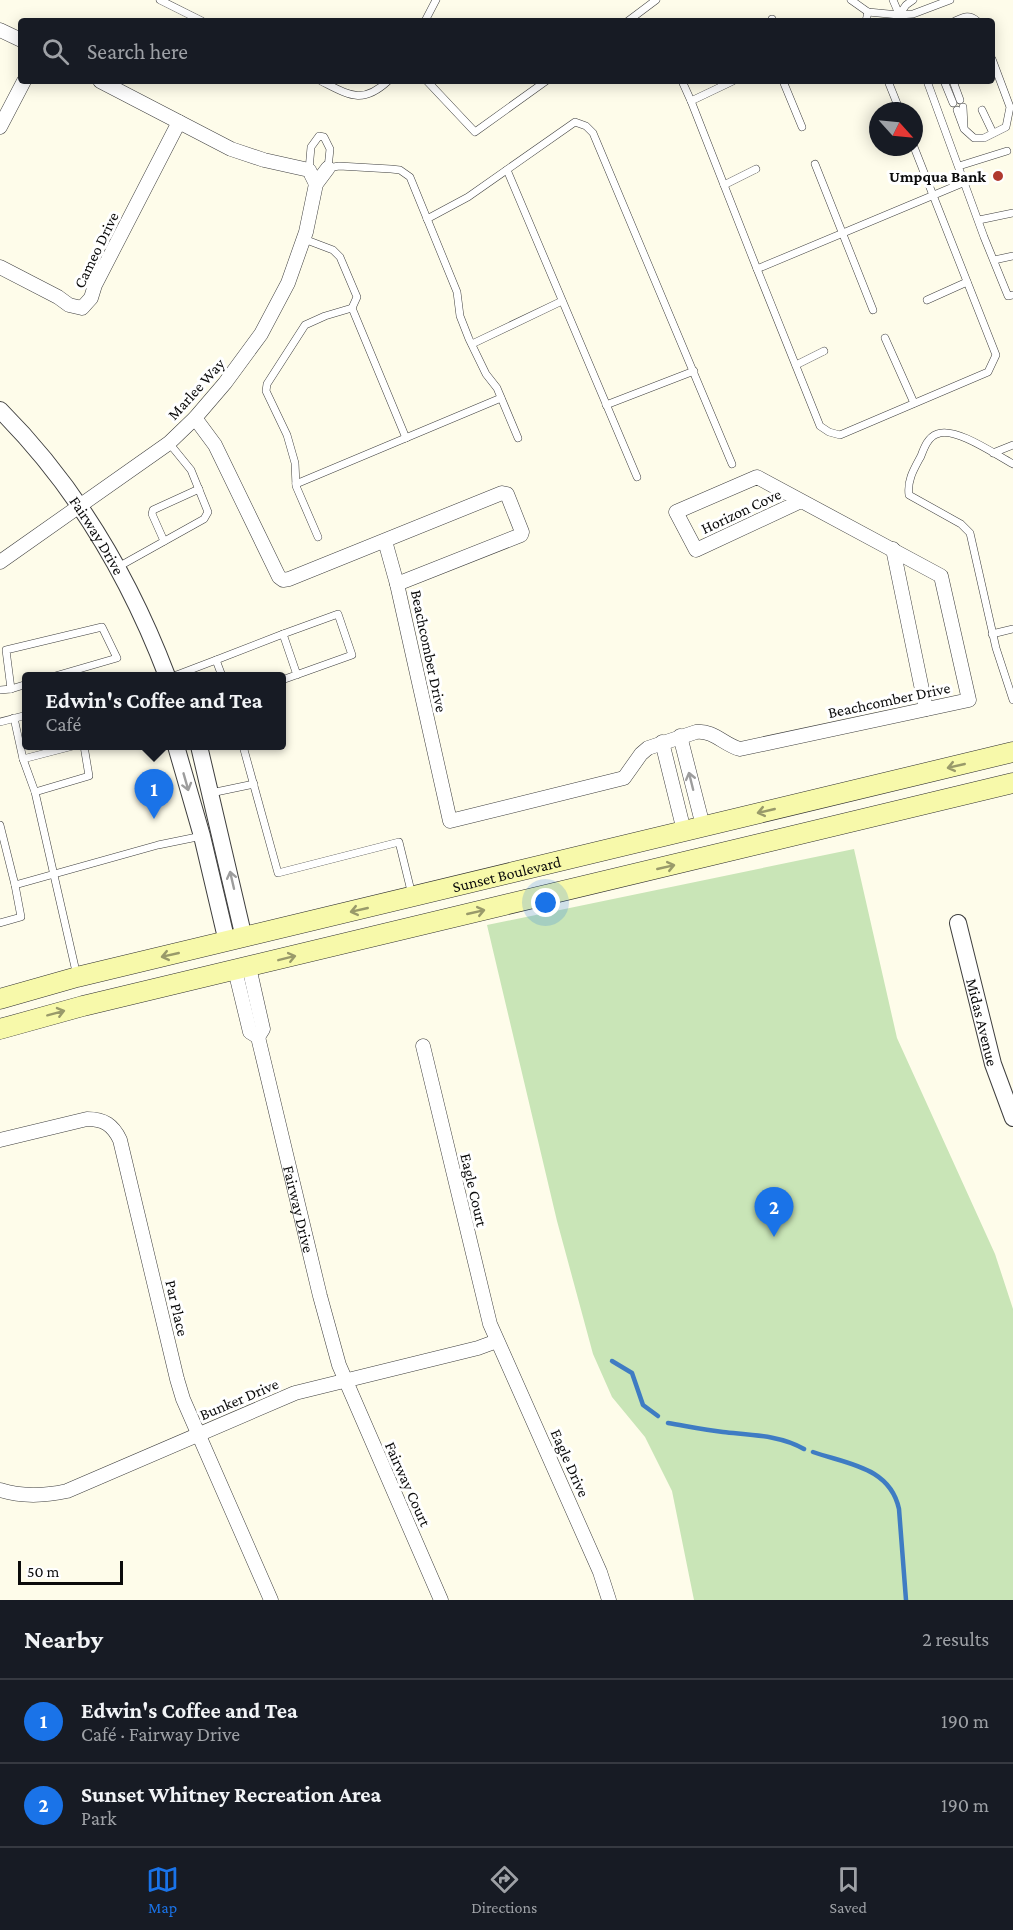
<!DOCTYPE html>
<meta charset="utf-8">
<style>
:root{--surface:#171b24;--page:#20242c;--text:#f1f3f6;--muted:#9ea1a6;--line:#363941;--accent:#1a73e8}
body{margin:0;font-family:"Crimson Pro",serif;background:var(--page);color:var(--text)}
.compass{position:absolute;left:869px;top:102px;width:54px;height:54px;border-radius:50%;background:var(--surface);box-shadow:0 3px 15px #0003;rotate:117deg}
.scale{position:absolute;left:18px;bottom:15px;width:105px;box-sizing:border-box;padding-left:6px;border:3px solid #0b0b0b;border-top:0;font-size:16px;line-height:21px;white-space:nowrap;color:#0b0b0b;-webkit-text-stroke:4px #fff;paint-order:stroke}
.you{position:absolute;left:546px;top:903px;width:21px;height:21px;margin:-15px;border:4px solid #fff;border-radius:50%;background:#1a73e8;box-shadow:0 0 0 9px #1a73e833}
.badge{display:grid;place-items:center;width:39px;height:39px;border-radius:50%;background:var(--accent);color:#fff;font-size:20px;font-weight:700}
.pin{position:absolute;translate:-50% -50px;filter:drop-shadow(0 2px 3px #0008)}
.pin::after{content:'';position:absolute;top:32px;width:21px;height:18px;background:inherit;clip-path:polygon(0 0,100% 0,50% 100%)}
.popup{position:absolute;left:22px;top:672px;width:264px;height:78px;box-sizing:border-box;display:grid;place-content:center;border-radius:6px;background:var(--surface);filter:drop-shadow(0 2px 4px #0005);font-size:20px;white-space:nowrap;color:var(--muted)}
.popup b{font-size:22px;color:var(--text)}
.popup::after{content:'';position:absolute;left:50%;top:100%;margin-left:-12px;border:12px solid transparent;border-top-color:var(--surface)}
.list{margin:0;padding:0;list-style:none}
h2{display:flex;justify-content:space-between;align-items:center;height:78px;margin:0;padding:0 24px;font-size:26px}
h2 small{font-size:20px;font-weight:400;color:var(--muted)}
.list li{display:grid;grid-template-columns:39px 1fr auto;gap:18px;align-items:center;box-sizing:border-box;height:84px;padding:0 24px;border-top:2px solid var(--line)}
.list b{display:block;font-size:22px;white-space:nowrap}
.list p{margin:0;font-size:20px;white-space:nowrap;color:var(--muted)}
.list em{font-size:20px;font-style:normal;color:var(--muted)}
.icon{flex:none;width:33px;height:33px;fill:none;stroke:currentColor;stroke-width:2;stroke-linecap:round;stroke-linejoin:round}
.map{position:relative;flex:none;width:1013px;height:1600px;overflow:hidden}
.search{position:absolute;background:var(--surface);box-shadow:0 3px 15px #0003;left:18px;right:18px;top:18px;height:66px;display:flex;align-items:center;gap:15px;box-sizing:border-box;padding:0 21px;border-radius:6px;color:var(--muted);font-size:22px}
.sheet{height:246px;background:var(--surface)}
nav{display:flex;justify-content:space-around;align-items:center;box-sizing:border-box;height:84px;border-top:2px solid var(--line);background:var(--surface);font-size:16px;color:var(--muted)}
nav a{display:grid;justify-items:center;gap:3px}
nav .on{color:var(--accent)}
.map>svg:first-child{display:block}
</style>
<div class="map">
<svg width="1013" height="1600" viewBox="0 0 1013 1600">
<rect width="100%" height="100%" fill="#fefcea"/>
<polygon fill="#c9e5b7" points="854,849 897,1038 995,1254 1013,1309 1013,1600 694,1600 672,1491 645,1437 612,1397 593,1354 557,1221 487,925"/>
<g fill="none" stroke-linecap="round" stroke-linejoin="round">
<g stroke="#3f7cc3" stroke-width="4.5">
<polyline points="612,1361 632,1373 643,1405 658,1416"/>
<path d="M668 1423C686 1426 704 1430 723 1432 750 1435 780 1435 804 1449"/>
<path d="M813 1452C847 1464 890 1467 899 1509L906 1600"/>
</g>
<g stroke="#3e3e3e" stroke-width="8">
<g id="service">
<polyline points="160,0 202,21"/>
<polyline points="851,0 868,12 899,15 913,14 950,0"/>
<polyline points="893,0 902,21"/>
<polyline points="899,15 906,5 913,0"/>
<polyline points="772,19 772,21"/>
<polyline points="425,21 436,0"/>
<polyline points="628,21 656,0"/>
<polyline points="866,21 868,12"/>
<path d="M955 21C964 17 969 14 977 21"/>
<path d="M321 81C349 95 362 105 388 81"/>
<polyline points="427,81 475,132 546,81"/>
<polyline points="682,81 691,101"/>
<polyline points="733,81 691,101 757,269"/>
<polyline points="783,81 802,127"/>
<polyline points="888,81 900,111"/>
<polyline points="927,81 984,237 1008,296 1013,295"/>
<polyline points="944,81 953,103"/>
<polyline points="953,81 960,100"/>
<polyline points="963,107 964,127"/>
<polyline points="957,110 964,129 974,138 984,138 1006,127 1010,107 992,59"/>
<polyline points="982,110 993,133"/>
<polyline points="914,147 996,355 988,372 840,435 829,432 820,426 757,269 965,182"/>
<polyline points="815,164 873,310"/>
<polyline points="959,166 1007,151"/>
<polyline points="309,170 311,147 319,136 324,137 330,149 328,168 339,166 391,169 400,170 410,177 457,292 460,316 469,339 486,374 497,388 518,438"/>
<polyline points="507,170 637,477"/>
<polyline points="724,185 756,169"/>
<polyline points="427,219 468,197 575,122 586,126 593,133 732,464"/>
<polyline points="979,220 1013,213"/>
<polyline points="304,239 333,250 340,257 357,297 352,308 406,438"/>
<polyline points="994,260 1013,256"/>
<polyline points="927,300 967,282"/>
<polyline points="885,338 914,403"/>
<polyline points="472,344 562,301"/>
<polyline points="796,365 824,351"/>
<polyline points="606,405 694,371"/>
<polyline points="993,453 1013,445"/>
<path d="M1013 464C996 455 955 426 937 434 928 437 924 448 921 456 914 469 907 480 909 495L961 524 970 533 996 648 1013 700"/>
<polyline points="296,484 501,398"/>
<polyline points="318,537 296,486 295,463 287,435 266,391 267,384 305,325 325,316 352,308"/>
<polyline points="164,541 152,514 153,510 199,489"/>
<polyline points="118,567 204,519 208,512 191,470 169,443"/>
<polyline points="992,634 1013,629"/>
<polyline points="216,660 283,634"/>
<polyline points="174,676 216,660 222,676"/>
<polyline points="282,680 352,655 338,614 283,634 297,675"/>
<polyline points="27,684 11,689 6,650 102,627 117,658 55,676"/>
<polyline points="0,690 11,689"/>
<polyline points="14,718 23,759 73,746"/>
<polyline points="0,722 27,715"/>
<polyline points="243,746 278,873 399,842 412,895"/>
<polyline points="23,759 35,792"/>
<polyline points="211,793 254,784"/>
<polyline points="0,825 15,885 158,845 202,836"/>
<polyline points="0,923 21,917 15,885"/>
<polyline points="77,976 35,792 89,776 84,746"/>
</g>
</g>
<g stroke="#3e3e3e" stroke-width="15">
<g id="minor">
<polyline points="0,30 21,40"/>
<polyline points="100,81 231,149 264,160 309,170 316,184"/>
<polyline points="0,127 24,81"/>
<polyline points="0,267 58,297 69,305 82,308 91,298 95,285 179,122"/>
<polyline points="195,418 215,445 279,577 283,580 289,579 502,493 507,494 522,532 521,535 397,584"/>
<path d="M385 541 397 584 450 821 624 778 641 754 648 748 696 732C714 730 724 745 740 749L969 700 941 576 757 477 676 512 696 550 801 501"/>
<polyline points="893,549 926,709"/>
<polyline points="0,562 169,443 195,418 225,383 261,334 288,283 306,232 316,184 328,168"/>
<polyline points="680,736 703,826"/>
<polyline points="662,742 684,831"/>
<polyline points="249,967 263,1029 258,1037"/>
<path id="s1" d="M235 970 250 1032 258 1037 320 1296 339 1365 441 1600"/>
<polyline points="423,1046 490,1324 600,1572 609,1600"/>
<path d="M0 1140 87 1119C104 1119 113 1125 120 1140L177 1379 183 1399 271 1600"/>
<path d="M0 1490C22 1497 44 1496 67 1491L295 1393 478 1348 497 1341"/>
</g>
</g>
<g stroke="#3e3e3e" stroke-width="18">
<g id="tertiary">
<path id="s2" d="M0 410C76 486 129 576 167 676"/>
<polyline points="176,746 202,836 227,942"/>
<polyline points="199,746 244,938"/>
<path id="s3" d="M958 923 993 1064 1013 1118"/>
</g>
</g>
<g stroke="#2d2d2d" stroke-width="21">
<g id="secondary">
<path id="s4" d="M0 999 77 977 1013 752"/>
<polyline points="0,1029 83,1006 1013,783"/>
</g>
</g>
<use href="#service" stroke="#fff" stroke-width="7"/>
<use href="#minor" stroke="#fff" stroke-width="14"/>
<use href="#tertiary" stroke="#fff" stroke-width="16"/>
<use href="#secondary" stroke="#f7f9aa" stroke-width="20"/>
</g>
<defs><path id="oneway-shaft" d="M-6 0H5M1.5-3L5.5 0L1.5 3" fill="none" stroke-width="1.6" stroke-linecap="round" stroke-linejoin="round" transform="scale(1.5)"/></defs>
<g stroke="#999a6a">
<use href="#oneway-shaft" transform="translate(956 766) rotate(167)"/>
<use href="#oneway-shaft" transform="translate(766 811) rotate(167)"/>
<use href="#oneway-shaft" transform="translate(666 867) rotate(-13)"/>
<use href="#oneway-shaft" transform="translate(359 910) rotate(167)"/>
<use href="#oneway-shaft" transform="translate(476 912) rotate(-13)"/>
<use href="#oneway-shaft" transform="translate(170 955) rotate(167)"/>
<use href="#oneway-shaft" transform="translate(287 958) rotate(-14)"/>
<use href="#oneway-shaft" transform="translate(56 1013) rotate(-15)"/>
</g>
<g stroke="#9d9d9d">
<use href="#oneway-shaft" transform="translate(691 781) rotate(-104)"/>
<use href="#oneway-shaft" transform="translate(186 782) rotate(74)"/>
<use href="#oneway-shaft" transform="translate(232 880) rotate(-103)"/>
</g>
<circle fill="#b0392e" stroke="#fff" stroke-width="2" cx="998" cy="176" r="6"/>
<g text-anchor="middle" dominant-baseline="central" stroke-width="6" stroke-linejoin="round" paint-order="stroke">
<g font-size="16" font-weight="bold" fill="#0b0b0b" stroke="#fff" text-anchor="end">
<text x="986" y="176">Umpqua Bank</text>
</g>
<g font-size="16" fill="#0b0b0b" stroke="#fff">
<text transform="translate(96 250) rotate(-64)">Cameo Drive</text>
<text transform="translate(196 389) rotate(-48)">Marlee Way</text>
<text transform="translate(741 511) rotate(-25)">Horizon Cove</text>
<text stroke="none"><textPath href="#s2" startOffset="159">Fairway Drive</textPath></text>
<text transform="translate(429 651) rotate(78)">Beachcomber Drive</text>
<text transform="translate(889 700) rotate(-12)">Beachcomber Drive</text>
<text stroke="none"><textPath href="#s4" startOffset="522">Sunset Boulevard</textPath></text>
<text stroke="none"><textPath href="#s3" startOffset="102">Midas Avenue</textPath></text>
<text transform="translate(474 1190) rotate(77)">Eagle Court</text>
<text stroke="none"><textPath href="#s1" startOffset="250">Fairway Drive</textPath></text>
<text transform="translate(177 1308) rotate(77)">Par Place</text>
<text transform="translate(239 1399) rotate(-23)">Bunker Drive</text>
<text transform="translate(570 1463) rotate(66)">Eagle Drive</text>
<text transform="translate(408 1484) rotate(66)">Fairway Court</text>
</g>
</g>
</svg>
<svg class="compass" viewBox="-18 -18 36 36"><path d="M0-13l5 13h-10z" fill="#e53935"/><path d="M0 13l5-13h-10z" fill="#9ea1a6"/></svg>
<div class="scale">50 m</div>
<div class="you"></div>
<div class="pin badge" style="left:154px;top:819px">1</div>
<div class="popup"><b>Edwin's Coffee and Tea</b>Café</div>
<div class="pin badge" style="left:774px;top:1237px">2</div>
<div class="search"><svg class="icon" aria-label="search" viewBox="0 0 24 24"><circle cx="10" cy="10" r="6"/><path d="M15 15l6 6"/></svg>Search here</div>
</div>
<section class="sheet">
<h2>Nearby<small>2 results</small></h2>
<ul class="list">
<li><span class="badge">1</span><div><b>Edwin's Coffee and Tea</b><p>Café · Fairway Drive</p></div><em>190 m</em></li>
<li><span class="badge">2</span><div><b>Sunset Whitney Recreation Area</b><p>Park</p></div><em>190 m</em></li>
</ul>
</section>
<nav>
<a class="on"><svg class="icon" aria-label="map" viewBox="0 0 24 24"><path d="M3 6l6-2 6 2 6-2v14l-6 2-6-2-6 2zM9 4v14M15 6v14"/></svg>Map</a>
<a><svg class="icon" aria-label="directions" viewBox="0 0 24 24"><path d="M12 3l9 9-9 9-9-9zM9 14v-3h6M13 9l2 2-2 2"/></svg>Directions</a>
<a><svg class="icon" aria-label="saved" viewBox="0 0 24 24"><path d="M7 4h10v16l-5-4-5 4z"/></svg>Saved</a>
</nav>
